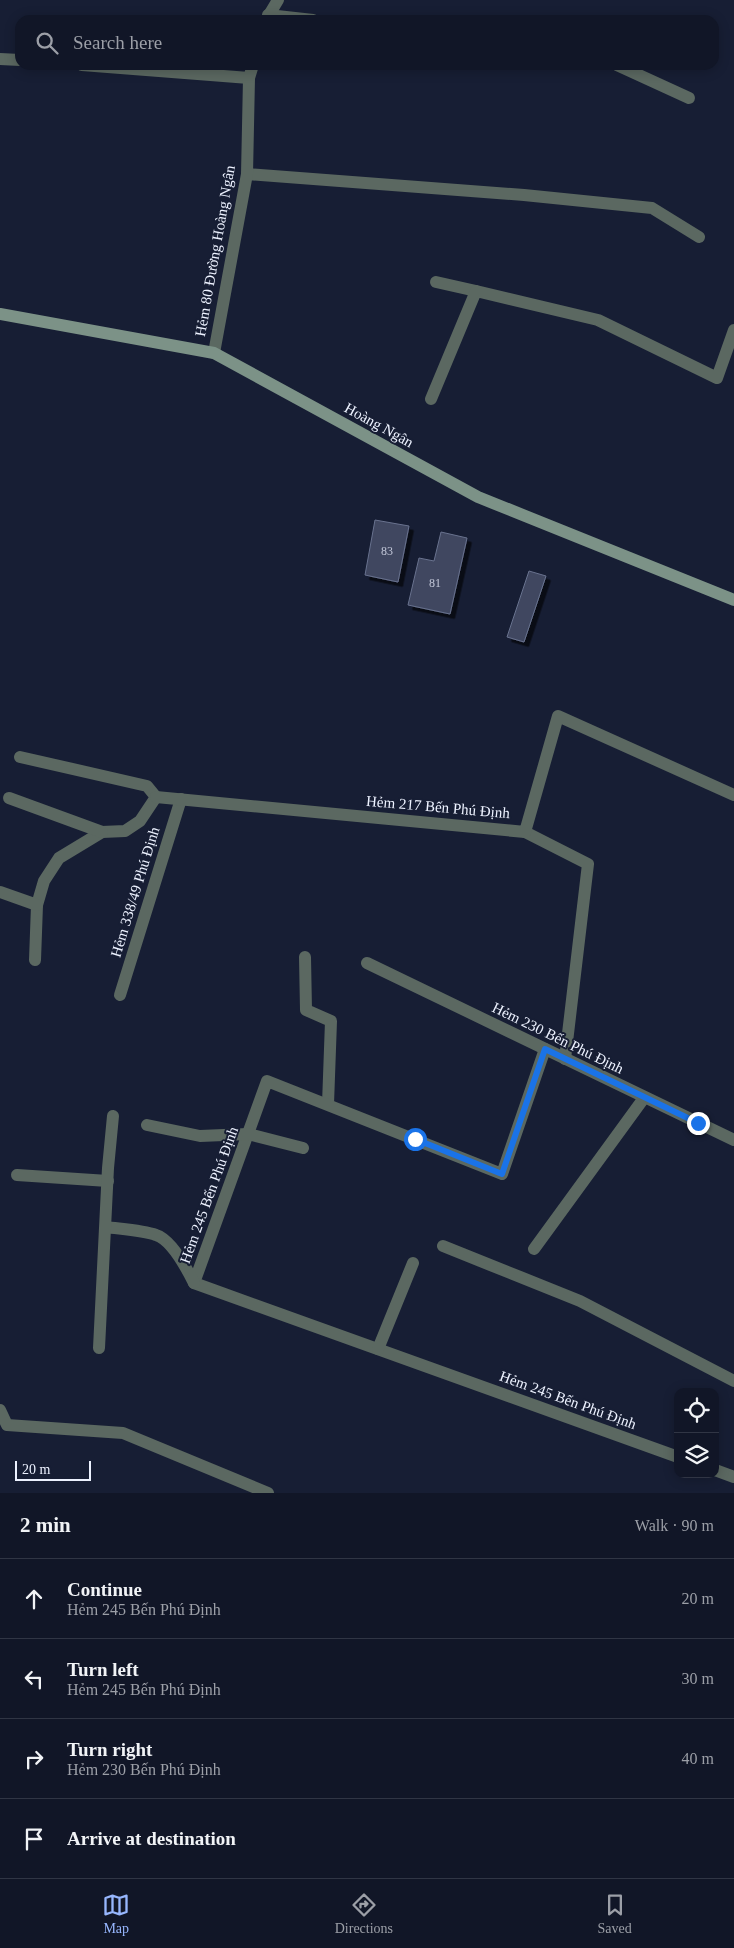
<!DOCTYPE html>
<meta charset="utf-8">
<style>
:root{--surface:#111627;--page:#1a1f2f;--text:#f1f3f6;--muted:#9c9fa7;--line:#303544;--accent:#97b6fd}
body{margin:0;font-family:Georgia,serif;background:var(--page);color:var(--text)}
.controls{position:absolute;right:15px;bottom:15px;display:grid;overflow:hidden;border-radius:10px;box-shadow:0 2px 12px #0003}
.controls button{width:45px;height:45px;display:grid;place-items:center;padding:0;border:0;border-bottom:1px solid var(--line);background:var(--surface);color:var(--text);font:25px sans-serif}
.scale{position:absolute;left:15px;bottom:12px;width:76px;box-sizing:border-box;padding-left:5px;border:2px solid #edf2ff;border-top:0;font-size:14px;line-height:18px;white-space:nowrap;color:#edf2ff;-webkit-text-stroke:4px #171e34;paint-order:stroke}
.stop{position:absolute;width:15px;height:15px;margin:-11px;border:4px solid #1a73e8;border-radius:50%;background:#fff}
.stop.end{background:#1a73e8;border-color:#fff;box-shadow:0 1px 5px #0008}
.list{margin:0;padding:0;list-style:none}
h2{display:flex;justify-content:space-between;align-items:center;height:65px;margin:0;padding:0 20px;font-size:21px}
h2 small{font-size:16px;font-weight:400;color:var(--muted)}
.list li{display:grid;grid-template-columns:32px 1fr auto;gap:15px;align-items:center;box-sizing:border-box;height:80px;padding:0 20px;border-top:1px solid var(--line)}
.list b{display:block;font-size:19px;white-space:nowrap}
.list p{margin:0;font-size:16px;white-space:nowrap;color:var(--muted)}
.list em{font-size:16px;font-style:normal;color:var(--muted)}
.icon{flex:none;width:28px;height:28px;fill:none;stroke:currentColor;stroke-width:2;stroke-linecap:round;stroke-linejoin:round}
.map{position:relative;flex:none;width:734px;height:1493px;overflow:hidden}
.search{position:absolute;background:var(--surface);box-shadow:0 2px 12px #0003;left:15px;right:15px;top:15px;height:55px;display:flex;align-items:center;gap:12px;box-sizing:border-box;padding:0 18px;border-radius:15px;color:var(--muted);font-size:19px}
.sheet{height:385px;background:var(--surface)}
nav{display:flex;justify-content:space-around;align-items:center;box-sizing:border-box;height:70px;border-top:1px solid var(--line);background:var(--surface);font-size:14px;color:var(--muted)}
nav a{display:grid;justify-items:center;gap:2px}
nav .on{color:var(--accent)}
.map>svg:first-child{display:block}
</style>
<div class="map">
<svg width="734" height="1493" viewBox="0 0 734 1493">
<defs>
<filter id="shadow"><feDropShadow dx="4.5" dy="4.5" stdDeviation="0" flood-color="#0009"/></filter>
</defs>
<rect width="100%" height="100%" fill="#171e34"/>
<g fill="#3f4761" stroke="#69728e" filter="url(#shadow)">
<polygon points="375,520 409,526 398,582 365,575"/>
<polygon points="441,532 467,538 450,614 408,605 419,558 434,561"/>
<polygon points="529,571 546,576 524,642 507,637"/>
</g>
<g fill="none" stroke-linecap="round" stroke-linejoin="round">
<g stroke="#5b6861" stroke-width="12">
<polyline points="268,15 313,20"/>
<polyline points="0,59 20,60"/>
<polyline points="82,65 249,78"/>
<polyline points="617,65 689,98"/>
<polyline points="247,174 524,195 652,208 699,237"/>
<polyline points="436,282 476,291"/>
<polyline points="431,399 476,291 598,320 717,378 734,330"/>
<polyline points="20,757 147,786 156,797 140,821 125,831 102,832 59,858 44,881 37,905 35,960"/>
<polyline points="9,798 102,832"/>
<polyline points="525,832 588,864 565,1059"/>
<polyline points="0,892 37,905"/>
<polyline points="305,957 306,1010 331,1021 328,1104"/>
<polyline points="120,995 181,799"/>
<polyline points="545,1049 502,1174 267,1081 194,1283 678,1457"/>
<polyline points="147,1125 200,1136 248,1134 303,1148"/>
<polyline points="17,1175 108,1181"/>
<path d="M106 1227C120 1229 142 1230 156 1235 172 1240 187 1269 194 1283"/>
<polyline points="534,1249 644,1098"/>
<polyline points="99,1348 108,1168 113,1116"/>
<polyline points="378,1349 413,1263"/>
<polyline points="0,1410 7,1425 123,1433 268,1493"/>
<polyline points="715,1470 734,1477"/>
</g>
<g stroke="#5b6861" stroke-width="12">
<polyline points="266,20 278,0"/>
<polyline points="214,353 247,174 249,78 253,65"/>
<polyline points="156,797 525,832 558,716 734,795"/>
<polyline points="367,963 734,1140"/>
<polyline points="443,1246 580,1301 734,1381"/>
</g>
<polyline stroke="#7c9287" stroke-width="12" points="0,314 214,353 478,497 734,600"/>
</g>
<g fill="none" stroke-linecap="round" stroke-linejoin="round">
<polyline stroke="#1a73e8" stroke-width="6" points="415,1139 502,1174 545,1049 698,1123"/>
</g>
<g text-anchor="middle" dominant-baseline="central" stroke-width="4" stroke-linejoin="round" paint-order="stroke">
<g font-size="12" fill="#c2c7d8">
<text x="387" y="551">83</text>
<text x="435" y="583">81</text>
</g>
<g font-size="15" fill="#edf2ff" stroke="#171e34">
<text transform="translate(215 251) rotate(-80)">Hẻm 80 Đường Hoàng Ngân</text>
<text transform="translate(379 425) rotate(29)">Hoàng Ngân</text>
<text transform="translate(438 807) rotate(5)">Hẻm 217 Bến Phú Định</text>
<text transform="translate(135 892) rotate(-73)">Hẻm 338/49 Phú Định</text>
<text transform="translate(558 1038) rotate(26)">Hẻm 230 Bến Phú Định</text>
<text transform="translate(209 1195) rotate(-70)">Hẻm 245 Bến Phú Định</text>
<text transform="translate(568 1400) rotate(20)">Hẻm 245 Bến Phú Định</text>
</g>
</g>
</svg>
<div class="controls">
<button><svg class="icon" aria-label="locate" viewBox="0 0 24 24"><circle cx="12" cy="12" r="6"/><path d="M12 2v4M12 18v4M2 12h4M18 12h4"/></svg></button>
<button><svg class="icon" aria-label="layers" viewBox="0 0 24 24"><path d="M12 4l9 5-9 5-9-5zM3 14l9 5 9-5"/></svg></button>
</div>
<div class="scale">20 m</div>
<div class="stop" style="left:415px;top:1139px"></div>
<div class="stop end" style="left:698px;top:1123px"></div>
<div class="search"><svg class="icon" aria-label="search" viewBox="0 0 24 24"><circle cx="10" cy="10" r="6"/><path d="M15 15l6 6"/></svg>Search here</div>
</div>
<section class="sheet">
<h2>2 min<small>Walk · 90 m</small></h2>
<ul class="list">
<li><svg class="icon" aria-label="ahead" viewBox="0 0 24 24"><path d="M12 20V5M6 11l6-6 6 6"/></svg><div><b>Continue</b><p>Hẻm 245 Bến Phú Định</p></div><em>20 m</em></li>
<li><svg class="icon" aria-label="left" viewBox="0 0 24 24"><path d="M17 20v-9H6M10 6l-5 5 5 5"/></svg><div><b>Turn left</b><p>Hẻm 245 Bến Phú Định</p></div><em>30 m</em></li>
<li><svg class="icon" aria-label="right" viewBox="0 0 24 24"><path d="M7 20v-9h11M14 6l5 5-5 5"/></svg><div><b>Turn right</b><p>Hẻm 230 Bến Phú Định</p></div><em>40 m</em></li>
<li><svg class="icon" aria-label="arrive" viewBox="0 0 24 24"><path d="M6 21V4h12l-3 4 3 4H6"/></svg><div><b>Arrive at destination</b></div></li>
</ul>
</section>
<nav>
<a class="on"><svg class="icon" aria-label="map" viewBox="0 0 24 24"><path d="M3 6l6-2 6 2 6-2v14l-6 2-6-2-6 2zM9 4v14M15 6v14"/></svg>Map</a>
<a><svg class="icon" aria-label="directions" viewBox="0 0 24 24"><path d="M12 3l9 9-9 9-9-9zM9 14v-3h6M13 9l2 2-2 2"/></svg>Directions</a>
<a><svg class="icon" aria-label="saved" viewBox="0 0 24 24"><path d="M7 4h10v16l-5-4-5 4z"/></svg>Saved</a>
</nav>
